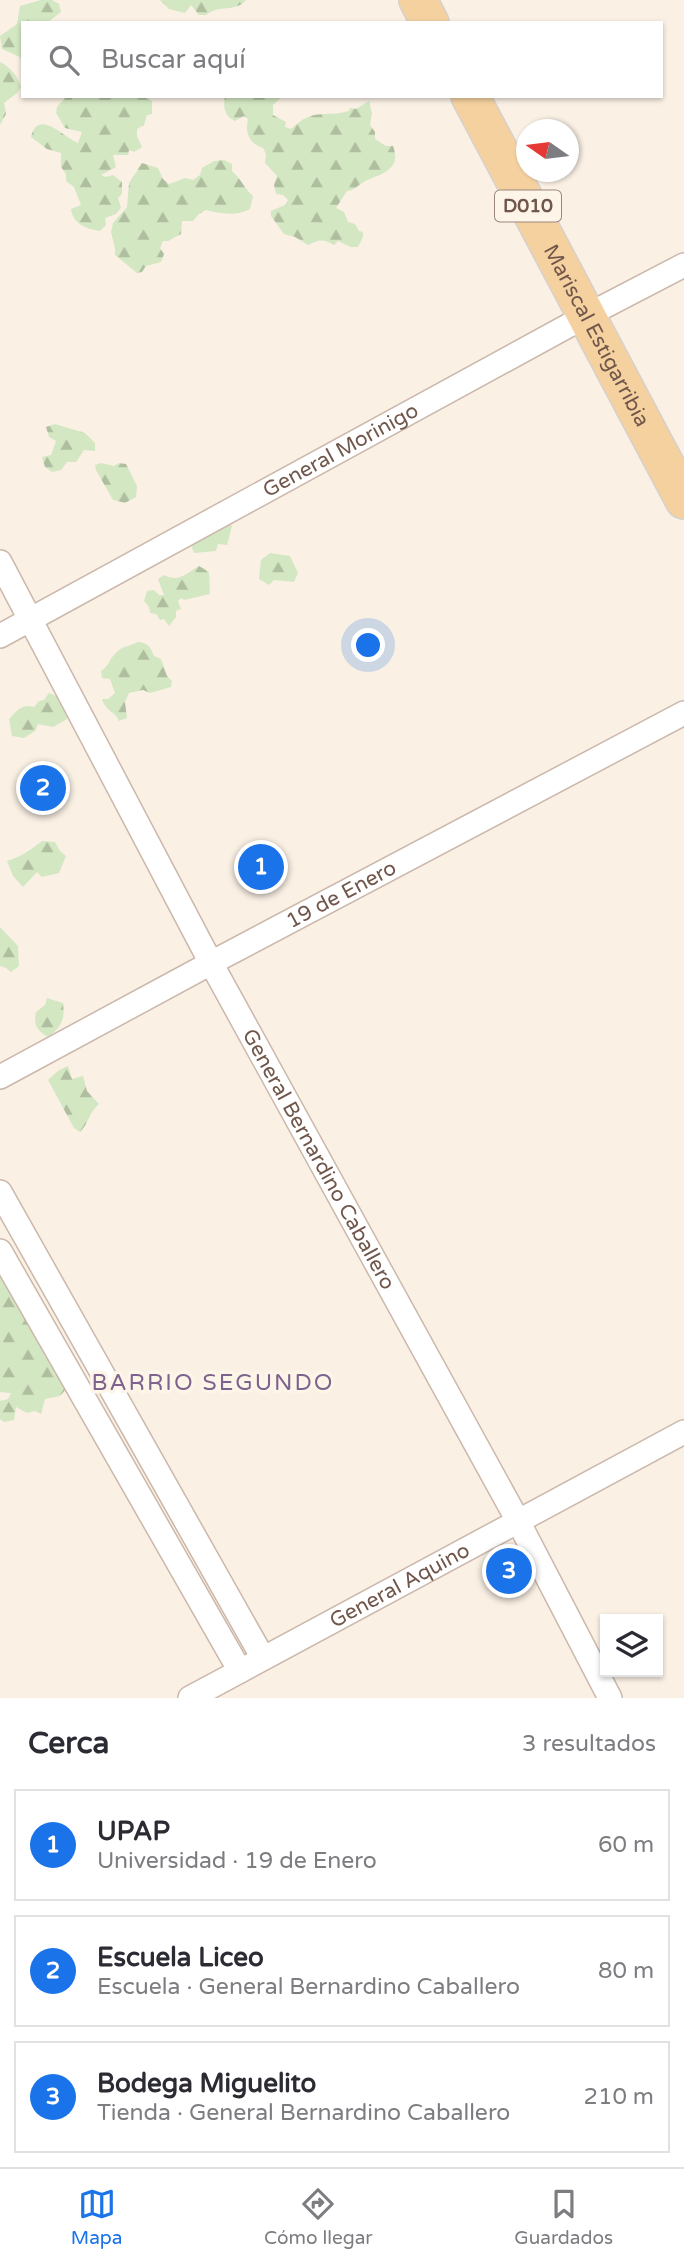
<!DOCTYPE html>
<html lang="es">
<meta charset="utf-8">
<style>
:root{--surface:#fff;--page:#f2f2f3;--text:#2b2b33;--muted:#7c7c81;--line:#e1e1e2;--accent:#1a73e8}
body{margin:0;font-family:"Varela Round",sans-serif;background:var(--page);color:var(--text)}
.controls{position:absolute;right:21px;bottom:21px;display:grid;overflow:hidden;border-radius:0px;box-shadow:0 2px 5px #0004}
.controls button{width:63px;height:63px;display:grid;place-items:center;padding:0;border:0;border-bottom:2px solid var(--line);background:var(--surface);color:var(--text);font:35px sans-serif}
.compass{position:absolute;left:516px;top:119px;width:63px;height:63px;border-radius:50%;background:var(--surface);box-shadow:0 2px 5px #0004;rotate:284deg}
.you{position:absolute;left:369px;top:646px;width:24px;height:24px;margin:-18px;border:5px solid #fff;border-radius:50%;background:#1a73e8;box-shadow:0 0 0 10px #1a73e833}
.badge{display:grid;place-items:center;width:46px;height:46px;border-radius:50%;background:var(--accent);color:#fff;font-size:23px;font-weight:700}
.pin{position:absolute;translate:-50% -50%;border:4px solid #fff;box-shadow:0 2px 7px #0006}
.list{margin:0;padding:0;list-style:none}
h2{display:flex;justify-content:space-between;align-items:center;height:91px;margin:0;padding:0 28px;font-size:30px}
h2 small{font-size:23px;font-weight:400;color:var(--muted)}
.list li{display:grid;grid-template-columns:46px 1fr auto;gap:21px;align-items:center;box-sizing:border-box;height:112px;margin:0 14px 14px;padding:0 14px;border:2px solid var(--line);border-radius:0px}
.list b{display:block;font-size:26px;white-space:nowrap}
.list p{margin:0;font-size:23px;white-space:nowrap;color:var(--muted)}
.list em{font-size:23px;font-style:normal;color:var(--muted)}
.icon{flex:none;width:38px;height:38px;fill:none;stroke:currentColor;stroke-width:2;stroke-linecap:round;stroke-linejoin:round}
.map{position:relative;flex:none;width:684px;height:1698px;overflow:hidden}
.search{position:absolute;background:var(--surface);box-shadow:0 2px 5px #0004;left:21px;right:21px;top:21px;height:77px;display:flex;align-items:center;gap:18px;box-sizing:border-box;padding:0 24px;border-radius:0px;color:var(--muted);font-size:26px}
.sheet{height:469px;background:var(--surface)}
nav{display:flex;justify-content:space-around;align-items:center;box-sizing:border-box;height:98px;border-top:2px solid var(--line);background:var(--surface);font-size:19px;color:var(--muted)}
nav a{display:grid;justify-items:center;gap:4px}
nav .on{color:var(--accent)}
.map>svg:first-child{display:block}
</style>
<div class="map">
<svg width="684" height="1698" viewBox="0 0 684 1698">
<defs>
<pattern id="forest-firs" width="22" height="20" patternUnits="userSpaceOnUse" patternTransform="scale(1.75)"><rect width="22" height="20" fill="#d3e7c3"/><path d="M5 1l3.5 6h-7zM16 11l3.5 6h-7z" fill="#b0bea0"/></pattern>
</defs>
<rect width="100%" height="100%" fill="#faf0e4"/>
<g fill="url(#forest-firs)">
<polygon points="41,0 52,0 59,4 61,12 47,23 23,23 23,74 20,57 2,49 0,36 17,24 20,6"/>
<path d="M160 0H246C236 13 218 4 206 15H199L191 5 185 13 169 9Z"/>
<path d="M0 62C10 67 18 76 21 87L17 93 4 103 6 114 0 125Z"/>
<path d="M67 96H142L152 101V114L147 115 144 125 137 129V136L142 147 134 152 129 150 128 155H113L116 167 101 175 106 177 113 175 122 182V194L118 198 121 208 116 214 105 218 106 225 100 231C86 229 73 224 71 209L81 205 74 187 66 181V174L61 167V153L47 149 31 137C38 108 63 137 78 143L82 132 65 128 56 113 57 107Z"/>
<path d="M225 96H283L273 105V115L286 122 285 127 291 129C314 107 323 118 349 111L350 108 356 109 369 101 372 113 370 125 375 132V139L386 146H393C403 173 376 174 362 183 356 187 355 190 347 191L336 208 344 212 348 222 355 224 359 231 363 232V237L358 247H351L338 241 334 245C322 238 319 240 308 245L295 237 284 234 271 216V211L285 205 288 200 283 195 276 194 274 185 277 176 265 163 266 154 263 148C249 143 245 134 248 119L244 116 235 121C224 116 223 107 225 96Z"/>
<path d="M224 160 232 164V171C241 179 244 188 253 196L250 209C236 216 221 214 206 210L199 214 193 221H182L181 234 168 241H163L160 248 164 254 161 262 146 266 142 272 137 273 115 255V248L111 232 113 223 127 207 129 183 142 163 158 168 163 179 169 184 185 178 193 180 200 175 202 168 214 161Z"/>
<polygon points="55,424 85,433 95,443 95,451 84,450 76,462 67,462 61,470 52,472 45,467 42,457 51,455 56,441 49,437 46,427"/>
<polygon points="101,463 114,466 119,463 126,464 137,486 136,497 125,503 113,500 96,470 95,465"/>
<polygon points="228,522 232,526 227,545 218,544 216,551 194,553 191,545 195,538"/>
<polygon points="270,553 290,556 298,573 294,582 274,580 269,585 259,579 261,560"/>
<path d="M199 566 209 572 210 594 184 600 181 598 178 601 181 609 176 611V617L169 626 164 619 160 620 156 614 150 613 149 607 144 601 147 591 154 590 159 595H164L158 579 164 575C179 583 187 573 199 566Z"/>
<path d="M138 642C148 643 150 646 154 656L161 659 167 676 172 681 171 687 150 693 143 690 129 693 125 702 127 718 119 721C115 711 106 712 102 699H108L115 693 110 679 102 678 101 671C110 665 109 659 116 653 122 646 130 646 138 642Z"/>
<path d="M49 693 57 696 60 704 68 713 67 719 53 727 38 724 35 731 24 738 12 736 9 719C16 711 23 703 34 707L39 701 44 700Z"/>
<path d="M42 841 55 842 60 851 66 856 59 873 42 877 37 872 23 887 13 876 7 861C19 858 32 849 42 841Z"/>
<polygon points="0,927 18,946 19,966 11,972 6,968 0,966"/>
<path d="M47 998 63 1003C65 1019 62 1027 48 1037 37 1031 33 1024 36 1012L45 1005Z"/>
<path d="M68 1066 72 1079 83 1076 87 1091 99 1104C89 1112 89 1123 80 1132L74 1128 48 1080 59 1070Z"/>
<polygon points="0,1273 68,1387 60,1396 45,1399 41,1414 35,1411 27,1413 16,1407 14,1420 4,1422 0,1419 0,1401 8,1399 11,1393 0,1392"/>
</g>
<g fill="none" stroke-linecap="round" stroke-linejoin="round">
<g stroke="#cbb8ab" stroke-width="26">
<g id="street">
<path id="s1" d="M0 562 211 963 518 1521 610 1698"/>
<path id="s2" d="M0 636 586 316 684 265"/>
<path id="s3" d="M0 1077 211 963 684 713"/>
<polyline points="0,1192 263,1658"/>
<polyline points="0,1251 240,1671"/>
<path id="s4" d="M190 1698 684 1432"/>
</g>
</g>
<g stroke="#d7d0cd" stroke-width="40">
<g id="primary">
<polyline points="418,0 430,23"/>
<path id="s5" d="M470 96 684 500"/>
</g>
</g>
<use href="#street" stroke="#fff" stroke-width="23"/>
<use href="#primary" stroke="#f5d1a0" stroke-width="37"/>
</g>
<g text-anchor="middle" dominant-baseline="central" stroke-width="7" stroke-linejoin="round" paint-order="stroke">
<rect fill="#fef5e9" stroke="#9b867a" stroke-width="2" x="495" y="190.5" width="66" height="31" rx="5"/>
<g font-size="19" font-weight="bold" fill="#71574b">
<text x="528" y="206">D010</text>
</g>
<g font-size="21" fill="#71574b" stroke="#fef5e9">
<text stroke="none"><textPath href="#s5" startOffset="271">Mariscal Estigarribia</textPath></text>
<text stroke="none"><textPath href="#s2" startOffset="388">General Morinigo</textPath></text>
<text stroke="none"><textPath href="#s3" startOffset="387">19 de Enero</textPath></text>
<text stroke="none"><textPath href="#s1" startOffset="677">General Bernardino Caballero</textPath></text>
<text stroke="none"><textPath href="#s4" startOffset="238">General Aquino</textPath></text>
</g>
<g font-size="23" letter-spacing="2" fill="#7d638d" stroke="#fef5e9">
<text x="213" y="1383">BARRIO SEGUNDO</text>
</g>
</g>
</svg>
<div class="controls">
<button><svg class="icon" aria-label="layers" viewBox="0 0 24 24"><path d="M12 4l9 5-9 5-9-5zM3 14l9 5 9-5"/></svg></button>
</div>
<svg class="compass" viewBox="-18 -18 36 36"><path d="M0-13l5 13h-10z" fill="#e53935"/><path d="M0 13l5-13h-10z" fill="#7c7c81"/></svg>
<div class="you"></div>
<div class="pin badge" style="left:261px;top:867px">1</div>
<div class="pin badge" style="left:43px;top:788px">2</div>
<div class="pin badge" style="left:509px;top:1571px">3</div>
<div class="search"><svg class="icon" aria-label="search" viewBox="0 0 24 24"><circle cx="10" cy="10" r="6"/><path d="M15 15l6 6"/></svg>Buscar aquí</div>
</div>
<section class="sheet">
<h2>Cerca<small>3 resultados</small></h2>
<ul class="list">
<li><span class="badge">1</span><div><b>UPAP</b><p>Universidad · 19 de Enero</p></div><em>60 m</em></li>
<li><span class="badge">2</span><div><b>Escuela Liceo</b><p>Escuela · General Bernardino Caballero</p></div><em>80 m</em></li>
<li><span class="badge">3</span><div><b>Bodega Miguelito</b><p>Tienda · General Bernardino Caballero</p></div><em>210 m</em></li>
</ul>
</section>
<nav>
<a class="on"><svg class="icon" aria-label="map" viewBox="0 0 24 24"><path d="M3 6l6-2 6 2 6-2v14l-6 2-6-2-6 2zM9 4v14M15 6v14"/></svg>Mapa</a>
<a><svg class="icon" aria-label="directions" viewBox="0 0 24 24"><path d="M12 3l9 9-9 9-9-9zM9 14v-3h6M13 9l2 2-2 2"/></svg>Cómo llegar</a>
<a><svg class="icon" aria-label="saved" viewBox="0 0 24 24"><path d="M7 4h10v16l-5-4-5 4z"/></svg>Guardados</a>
</nav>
